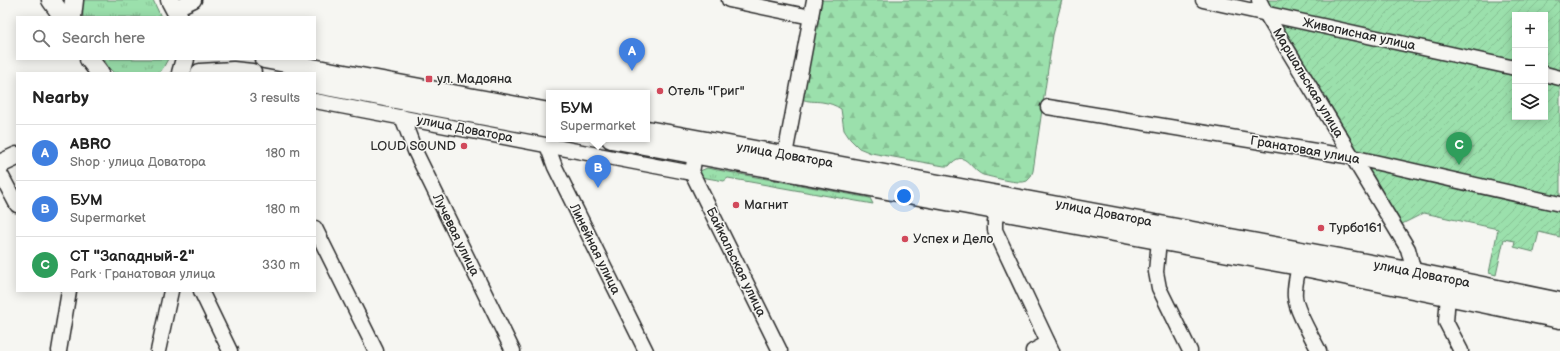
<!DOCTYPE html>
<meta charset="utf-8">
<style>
:root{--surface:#fff;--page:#f6f6f6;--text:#222;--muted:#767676;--line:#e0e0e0;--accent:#d1495b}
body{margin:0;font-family:"Balsamiq Sans",sans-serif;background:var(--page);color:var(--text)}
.controls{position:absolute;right:12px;top:12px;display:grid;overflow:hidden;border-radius:0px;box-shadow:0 2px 10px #0003}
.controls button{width:36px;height:36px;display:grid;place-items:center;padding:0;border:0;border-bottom:1px solid var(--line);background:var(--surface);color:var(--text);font:20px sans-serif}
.you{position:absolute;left:904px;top:196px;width:14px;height:14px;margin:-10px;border:3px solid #fff;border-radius:50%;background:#1a73e8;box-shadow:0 0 0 6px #1a73e833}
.badge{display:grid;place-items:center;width:26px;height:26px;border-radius:50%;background:var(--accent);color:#fff;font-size:13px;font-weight:700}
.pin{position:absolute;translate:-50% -33px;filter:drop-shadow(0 1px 2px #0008)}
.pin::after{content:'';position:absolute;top:21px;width:14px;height:12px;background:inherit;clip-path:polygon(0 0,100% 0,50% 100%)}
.popup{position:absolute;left:546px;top:90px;width:104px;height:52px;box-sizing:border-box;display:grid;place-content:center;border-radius:0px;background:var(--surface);filter:drop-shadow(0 1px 3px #0005);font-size:13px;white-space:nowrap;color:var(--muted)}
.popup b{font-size:15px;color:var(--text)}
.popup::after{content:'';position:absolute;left:50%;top:100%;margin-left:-8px;border:8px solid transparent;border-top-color:var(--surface)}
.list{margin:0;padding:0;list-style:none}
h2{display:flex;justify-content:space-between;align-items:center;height:52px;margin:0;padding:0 16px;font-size:17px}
h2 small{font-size:13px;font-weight:400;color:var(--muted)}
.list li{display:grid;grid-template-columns:26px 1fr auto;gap:12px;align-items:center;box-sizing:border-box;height:56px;padding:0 16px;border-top:1px solid var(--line)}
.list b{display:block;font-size:15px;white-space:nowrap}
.list p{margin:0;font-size:13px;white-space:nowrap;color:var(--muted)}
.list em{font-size:13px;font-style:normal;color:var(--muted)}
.icon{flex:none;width:22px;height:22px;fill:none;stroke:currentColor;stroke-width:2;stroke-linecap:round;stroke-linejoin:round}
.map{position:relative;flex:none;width:1560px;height:351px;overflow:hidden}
.search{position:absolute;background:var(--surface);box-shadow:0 2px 10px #0003;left:16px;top:16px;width:300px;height:44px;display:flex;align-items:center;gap:10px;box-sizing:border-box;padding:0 14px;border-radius:0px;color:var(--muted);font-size:15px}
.panel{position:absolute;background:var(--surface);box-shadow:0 2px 10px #0003;left:16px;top:72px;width:300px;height:220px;border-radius:0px}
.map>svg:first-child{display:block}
</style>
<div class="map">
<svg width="1560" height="351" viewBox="0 0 1560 351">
<defs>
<pattern id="grass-tufts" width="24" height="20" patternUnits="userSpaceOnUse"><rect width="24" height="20" fill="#9be0ac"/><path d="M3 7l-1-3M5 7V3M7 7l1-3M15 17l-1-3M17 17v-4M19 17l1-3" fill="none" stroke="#86c094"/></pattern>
<pattern id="forest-firs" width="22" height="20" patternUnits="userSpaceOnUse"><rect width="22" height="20" fill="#9be0ac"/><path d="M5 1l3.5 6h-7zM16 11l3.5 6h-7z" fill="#86c094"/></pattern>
<pattern id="garden-furrows" width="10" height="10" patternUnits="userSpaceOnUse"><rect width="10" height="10" fill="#9be0ac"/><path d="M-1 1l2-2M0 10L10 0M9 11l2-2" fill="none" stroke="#86c094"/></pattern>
</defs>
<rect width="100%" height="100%" fill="#f6f6f2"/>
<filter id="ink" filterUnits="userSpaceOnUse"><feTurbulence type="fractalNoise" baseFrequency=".025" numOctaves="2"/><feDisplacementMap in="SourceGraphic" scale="8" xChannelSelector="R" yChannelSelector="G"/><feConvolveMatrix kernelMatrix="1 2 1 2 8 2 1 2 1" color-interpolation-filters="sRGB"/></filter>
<g filter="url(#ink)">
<g fill="url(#grass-tufts)" stroke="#63866c">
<polygon points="82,0 153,0 161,17 83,17"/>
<polygon points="104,59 168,59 163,68 159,73 114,73 108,67"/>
<polygon points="707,168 870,198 873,204 728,178 724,181 701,177 700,171"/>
</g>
<path fill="url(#forest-firs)" stroke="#63866c" d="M821 0H1062L1053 35 1033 171C1032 174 1030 179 1027 181 1020 185 992 177 983 175 969 169 965 147 949 166H944L871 153 859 148 850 139 844 130 841 109C835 105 829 103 822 102 815 101 808 102 802 99Z"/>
<path fill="url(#garden-furrows)" stroke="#63866c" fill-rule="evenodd" d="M1256 0H1560V237L1539 232 1534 252 1514 247 1515 241 1504 239 1496 275 1489 273 1498 229 1424 213 1398 226ZM1515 15H1545V117H1515Z"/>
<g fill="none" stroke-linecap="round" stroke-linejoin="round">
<g stroke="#2b2b2b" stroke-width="17">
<g id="minor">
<polyline points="729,0 811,17"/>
<polyline points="1203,0 1515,68"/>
<polyline points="1259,0 1266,14 1408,249 1414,272"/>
<polyline points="175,9 194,0"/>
<polyline points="1545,74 1560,78"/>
<polyline points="315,101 692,173 695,154"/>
<polyline points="1048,107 1352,157 1560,204"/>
<polyline points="402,117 415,151 513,351"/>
<polyline points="547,145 555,167 646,351"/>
<polyline points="785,155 814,0"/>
<polyline points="0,173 17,205"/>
<polyline points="692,173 780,351"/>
<polyline points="997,209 995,222 995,230 1052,351"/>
<polyline points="315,228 376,351"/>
<polyline points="1159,240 1156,272 1159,288 1190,351"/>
<path d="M1299 266C1297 276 1294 287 1295 297 1296 311 1312 337 1319 351"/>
<polyline points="201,291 230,351"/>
<polyline points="1448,295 1446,322 1461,351"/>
<polyline points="59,351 69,291"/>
<polyline points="158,351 171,291"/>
<polyline points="1033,351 1048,343"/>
</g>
</g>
<g stroke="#2b2b2b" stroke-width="21">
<g id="major">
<polyline points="51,0 63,17"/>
<polyline points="170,0 179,17"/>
<polyline points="72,17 74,0"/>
<polyline points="89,59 100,73"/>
<polyline points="264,59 549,112"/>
<polyline points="181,73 185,59"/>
<polyline points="200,73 233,71 252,73"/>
<polyline points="315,84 549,128"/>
<polyline points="647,130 1414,272 1560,302"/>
<polyline points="611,139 1299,266 1560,319"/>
<polyline points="0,164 17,156"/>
</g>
</g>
<use href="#minor" stroke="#f6f6f2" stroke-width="14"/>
<use href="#major" stroke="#f6f6f2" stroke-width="18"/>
</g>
</g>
<g fill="#d1495b" stroke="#f6f6f2" stroke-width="1.5">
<rect x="425" y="75" width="8" height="8" rx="2"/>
<circle cx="660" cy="91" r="4"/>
<circle cx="464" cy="146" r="4"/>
<circle cx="736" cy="205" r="4"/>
<circle cx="1321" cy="228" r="4"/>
<circle cx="905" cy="239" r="4"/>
</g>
<g text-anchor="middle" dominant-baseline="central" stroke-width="3" stroke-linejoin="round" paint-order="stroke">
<g font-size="13" fill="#2b2b2b" stroke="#f6f6f2">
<text transform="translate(1359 34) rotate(12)">Живописная улица</text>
<text transform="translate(1308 83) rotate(59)">Маршальская улица</text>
<text transform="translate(465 129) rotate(11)">улица Доватора</text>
<text transform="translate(1305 150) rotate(10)">Гранатовая улица</text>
<text transform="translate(785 155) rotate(10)">улица Доватора</text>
<text transform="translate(1104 213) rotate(11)">улица Доватора</text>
<text transform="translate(456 235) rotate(64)">Лучевая улица</text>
<text transform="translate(595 249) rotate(64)">Линейная улица</text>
<text transform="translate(736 262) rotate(64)">Байкальская улица</text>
<text transform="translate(1422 274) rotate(11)">улица Доватора</text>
</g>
<g font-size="13" fill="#2b2b2b" stroke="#f6f6f2" text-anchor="start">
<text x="437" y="79">ул. Мадояна</text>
<text x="668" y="91">Отель "Григ"</text>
<text x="456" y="146" text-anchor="end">LOUD SOUND</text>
<text x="744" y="205">Магнит</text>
<text x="1329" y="228">Турбо161</text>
<text x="913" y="239">Успех и Дело</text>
</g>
</g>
</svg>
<div class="controls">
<button>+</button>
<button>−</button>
<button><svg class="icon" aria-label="layers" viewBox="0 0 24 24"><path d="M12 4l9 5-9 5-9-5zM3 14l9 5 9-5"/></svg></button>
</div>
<div class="you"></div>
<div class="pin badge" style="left:632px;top:71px;background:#3f7fe0">A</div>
<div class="pin badge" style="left:598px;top:188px;background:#3f7fe0">B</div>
<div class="popup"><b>БУМ</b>Supermarket</div>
<div class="pin badge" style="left:1459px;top:165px;background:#2e9e5b">C</div>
<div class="search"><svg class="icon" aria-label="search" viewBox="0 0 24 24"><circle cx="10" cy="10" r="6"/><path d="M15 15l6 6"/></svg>Search here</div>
<section class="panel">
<h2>Nearby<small>3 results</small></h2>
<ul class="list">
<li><span class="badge" style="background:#3f7fe0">A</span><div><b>ABRO</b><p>Shop · улица Доватора</p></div><em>180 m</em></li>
<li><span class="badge" style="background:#3f7fe0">B</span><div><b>БУМ</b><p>Supermarket</p></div><em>180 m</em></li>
<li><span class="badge" style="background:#2e9e5b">C</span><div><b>СТ &quot;Западный-2&quot;</b><p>Park · Гранатовая улица</p></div><em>330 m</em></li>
</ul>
</section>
</div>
